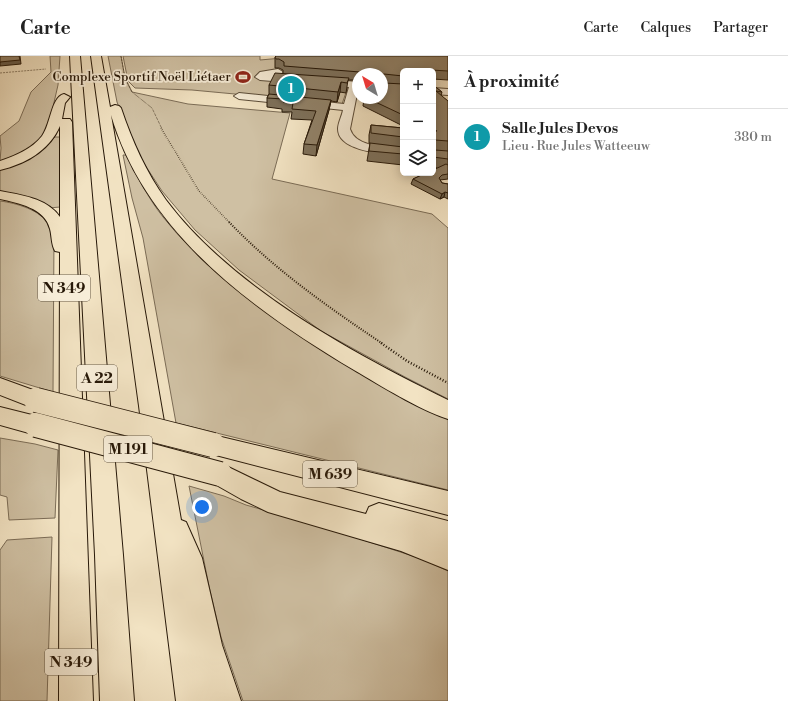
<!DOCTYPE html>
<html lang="fr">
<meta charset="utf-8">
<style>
:root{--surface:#fff;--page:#f2f2f2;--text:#222;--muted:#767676;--line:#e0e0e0;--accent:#8f2418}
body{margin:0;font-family:"Libre Bodoni",serif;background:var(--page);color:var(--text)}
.controls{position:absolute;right:12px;top:12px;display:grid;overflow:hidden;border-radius:6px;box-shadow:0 2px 10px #0003}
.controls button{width:36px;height:36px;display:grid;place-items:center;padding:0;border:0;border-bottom:1px solid var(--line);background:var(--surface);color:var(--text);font:20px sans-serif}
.compass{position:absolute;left:352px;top:12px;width:36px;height:36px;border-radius:50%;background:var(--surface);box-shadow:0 2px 10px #0003;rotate:322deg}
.you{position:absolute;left:202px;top:451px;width:14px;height:14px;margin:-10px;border:3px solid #fff;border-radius:50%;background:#1a73e8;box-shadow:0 0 0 6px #1a73e833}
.badge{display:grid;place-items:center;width:26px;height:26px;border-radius:50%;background:var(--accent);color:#fff;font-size:13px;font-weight:700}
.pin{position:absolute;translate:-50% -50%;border:2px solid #fff;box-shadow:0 1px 4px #0006}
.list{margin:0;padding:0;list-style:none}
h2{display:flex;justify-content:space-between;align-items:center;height:52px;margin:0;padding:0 16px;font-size:17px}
h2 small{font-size:13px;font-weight:400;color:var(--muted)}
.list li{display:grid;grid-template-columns:26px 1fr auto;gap:12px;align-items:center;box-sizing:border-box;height:56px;padding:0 16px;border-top:1px solid var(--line)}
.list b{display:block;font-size:15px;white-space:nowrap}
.list p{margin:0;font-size:13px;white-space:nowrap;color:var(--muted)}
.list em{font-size:13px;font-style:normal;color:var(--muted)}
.icon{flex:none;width:22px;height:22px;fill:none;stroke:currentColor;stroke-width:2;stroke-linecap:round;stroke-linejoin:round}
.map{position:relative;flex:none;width:448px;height:645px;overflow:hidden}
header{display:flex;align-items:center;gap:24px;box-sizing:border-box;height:56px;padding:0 20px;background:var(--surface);border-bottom:1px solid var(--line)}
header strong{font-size:19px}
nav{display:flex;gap:22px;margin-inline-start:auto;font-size:14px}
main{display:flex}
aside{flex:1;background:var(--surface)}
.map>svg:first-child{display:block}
</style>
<header>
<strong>Carte</strong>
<nav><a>Carte</a><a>Calques</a><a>Partager</a></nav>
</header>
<main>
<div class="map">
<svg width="448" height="645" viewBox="0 0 448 645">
<rect width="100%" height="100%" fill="#f2e3c3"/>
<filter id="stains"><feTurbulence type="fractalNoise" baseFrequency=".005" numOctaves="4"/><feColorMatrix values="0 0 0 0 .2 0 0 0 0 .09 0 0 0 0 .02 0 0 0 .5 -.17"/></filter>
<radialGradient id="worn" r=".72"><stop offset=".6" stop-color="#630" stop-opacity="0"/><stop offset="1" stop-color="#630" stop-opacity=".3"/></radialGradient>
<g fill="#cfc0a3" stroke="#7b6c56">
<polygon points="50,0 60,0 58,29 47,77 30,93 0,106 1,92 0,80 19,65 31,36 51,16"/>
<polygon points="108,0 121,0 125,22 132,36 188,48 290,57 272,123 432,158 448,172 448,343 405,321 321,275 239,214 195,174 162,135 143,106 130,80 117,46"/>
<polygon points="123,0 260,0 260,4 305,0 358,18 358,26 350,25 342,48 192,34 135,32 128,25"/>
<polygon points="55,81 60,81 60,151 49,152 0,137 0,112 46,90"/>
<path d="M123 99H126C137 120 148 142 163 161 233 249 349 313 448 363V434L176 367 143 182 132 142Z"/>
<path d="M0 145C16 147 41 154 49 169 51 173 52 177 54 181L53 336 0 320Z"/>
<polygon points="0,382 35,388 58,394 55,462 9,464 7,441 0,439"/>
<polygon points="189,430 224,440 246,449 320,470 422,503 448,515 448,645 243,645 221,581 209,530"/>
<polygon points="52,481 47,645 0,645 0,494 7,484"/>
</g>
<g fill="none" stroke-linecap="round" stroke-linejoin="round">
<g stroke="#5a4b37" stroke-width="2">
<g id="minor">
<path d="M278 13 283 16 281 18 274 19 358 26V33L350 73C356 92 387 91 403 92V100C387 98 338 96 338 73 338 67 342 60 343 54L239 43 234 40 239 37 344 48 349 31 260 24 255 21 260 16Z"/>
<polygon points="433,32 448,33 448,39 433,38"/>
</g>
</g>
<g stroke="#271808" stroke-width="2">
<g id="highway">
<polygon points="70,0 80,0 123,499 134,645 100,645 95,499"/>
<path d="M91 0H101L110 51 115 49 119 50 121 52C132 85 146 116 166 144 231 231 352 297 448 344V363C418 353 381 330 354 314 252 253 146 177 111 59L181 464 186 466 202 502 222 589 241 645H176L139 350Z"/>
<path d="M64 38 70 41 65 47 62 63H70L72 66 93 645H59L60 196 55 195C51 188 52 180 50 173 45 152 18 147 0 143V135C21 139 47 142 60 161V70C49 95 25 108 0 114V105C15 100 32 93 42 80 51 68 51 41 64 38Z"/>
<polygon points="0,322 44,338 47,344 44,350 36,353 0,339"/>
<polygon points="0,351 44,362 48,369 44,376 36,379 0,369"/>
<polygon points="213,379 448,435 448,459 204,396 201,389 204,382"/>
<polygon points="220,407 280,436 366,458 369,451 379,447 448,465 448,514 401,495 268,456 241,443 211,426 207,418 211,410"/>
</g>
</g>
<g stroke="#271808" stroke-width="1" stroke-dasharray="0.5 1" stroke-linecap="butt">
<polyline points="121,0 125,22 132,36 152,52 162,73"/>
<polyline points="0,17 46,13"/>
</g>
<polyline stroke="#271808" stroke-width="1.5" stroke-dasharray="0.5 1.5" stroke-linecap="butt" points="161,72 199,135 230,167"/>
<path stroke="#271808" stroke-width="2" stroke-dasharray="1 1.5" stroke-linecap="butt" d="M229 166C275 214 328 251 383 288"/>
<polyline stroke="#271808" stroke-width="2.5" stroke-dasharray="1 2" stroke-linecap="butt" points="381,287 407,305 448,327"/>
<use href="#minor" fill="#f7edd8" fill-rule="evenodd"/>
<use href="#highway" fill="#f2e3c3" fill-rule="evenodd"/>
<g stroke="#271808" stroke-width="26" stroke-linecap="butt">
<g id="highway-bridge">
<polyline points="36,344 213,389"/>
<polyline points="36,369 220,418"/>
</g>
</g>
<use href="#highway-bridge" stroke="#f2e3c3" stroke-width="24"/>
</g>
<g fill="#7d705a" stroke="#271808">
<polygon points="448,0 448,24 433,23 433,15 403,15 403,70 363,50 364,42 382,42 382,18 358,18 358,24 348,24 346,37 340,36 337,46 331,45 329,54 316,100 303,98 304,88 312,64 291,63 292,56 282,56 282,53 267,51 267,42 269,38 269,29 283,17 283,14 279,12 275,12 275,1"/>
<polygon points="433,29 442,36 441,40 448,45 448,123 440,124 442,127 448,128 448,143 444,141 440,143 411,128 413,123 437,112 433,112"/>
<polygon points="371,69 403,72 403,109 367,105 370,87 369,87 369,79"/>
</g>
<g fill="#665b4a" stroke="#271808">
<polygon points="20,0 21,8 0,10 0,6"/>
<polygon points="341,26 340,36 337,46 338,36"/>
<polygon points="331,44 329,54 316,100 317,89"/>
<polygon points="445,136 444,141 440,143 442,138"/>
</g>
<g fill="#918269" stroke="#271808">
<polygon points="0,0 19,0 20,4 0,6"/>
<polygon points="276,0 448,0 448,15 414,13 417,15 403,15 403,20 384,18 382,19 382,25 384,27 403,28 403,59 367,42 382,42 382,18 361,18 360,16 284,10 284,6 279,3 276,3 275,1"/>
<polygon points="275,17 349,22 347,27 341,26 338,36 269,29"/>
<polygon points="433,29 442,36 436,35 448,45 448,85 435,84 435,94 448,95 448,103 433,101 433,75 437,75 433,73"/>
<polygon points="269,38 331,44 317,89 304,88 316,55 292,53 293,47 283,46 284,43 267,42"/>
<polygon points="371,69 403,72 403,81 371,77"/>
<polygon points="370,87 403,91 403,98 369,95"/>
<polygon points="446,108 448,109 448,118 442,119 439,122 442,127 448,128 448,137 445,136 442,138 413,123 426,117 433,117 433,114"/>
</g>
<defs>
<g id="stadium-bare" transform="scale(1.2)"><path d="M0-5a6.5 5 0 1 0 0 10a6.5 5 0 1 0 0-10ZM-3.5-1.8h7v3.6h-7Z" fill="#8f2418" stroke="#f7edd8" stroke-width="2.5" paint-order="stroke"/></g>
</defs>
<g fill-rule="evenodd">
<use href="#stadium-bare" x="243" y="21"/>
</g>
<g text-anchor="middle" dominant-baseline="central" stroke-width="3.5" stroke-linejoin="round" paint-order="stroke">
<g font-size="13" fill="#271808" stroke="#f7edd8" text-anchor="end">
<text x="231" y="21">Complexe Sportif Noël Liétaer</text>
</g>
<g fill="#f7edd8" stroke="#655846" stroke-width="1">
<rect x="38" y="219" width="52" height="26" rx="3"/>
<rect x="77" y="309" width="40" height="26" rx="3"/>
<rect x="104" y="380" width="48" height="26" rx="3"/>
<rect x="303" y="405" width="54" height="26" rx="3"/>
<rect x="45" y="593" width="52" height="26" rx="3"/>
</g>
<g font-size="15" font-weight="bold" fill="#271808">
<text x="64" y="232">N 349</text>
<text x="97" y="322">A 22</text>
<text x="128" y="393">M 191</text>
<text x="330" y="418">M 639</text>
<text x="71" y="606">N 349</text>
</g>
</g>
<rect width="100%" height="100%" filter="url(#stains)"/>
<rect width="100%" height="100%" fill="url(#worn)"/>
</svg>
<div class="controls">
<button>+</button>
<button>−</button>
<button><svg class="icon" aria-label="layers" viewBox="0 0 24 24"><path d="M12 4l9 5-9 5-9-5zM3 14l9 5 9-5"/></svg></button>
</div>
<svg class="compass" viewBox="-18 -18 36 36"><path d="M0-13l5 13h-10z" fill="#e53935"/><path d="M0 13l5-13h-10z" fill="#767676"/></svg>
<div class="you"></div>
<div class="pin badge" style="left:291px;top:33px;background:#0f9aa8">1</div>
</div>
<aside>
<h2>À proximité<small></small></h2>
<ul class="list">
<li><span class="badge" style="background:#0f9aa8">1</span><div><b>Salle Jules Devos</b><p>Lieu · Rue Jules Watteeuw</p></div><em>380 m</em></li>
</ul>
</aside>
</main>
